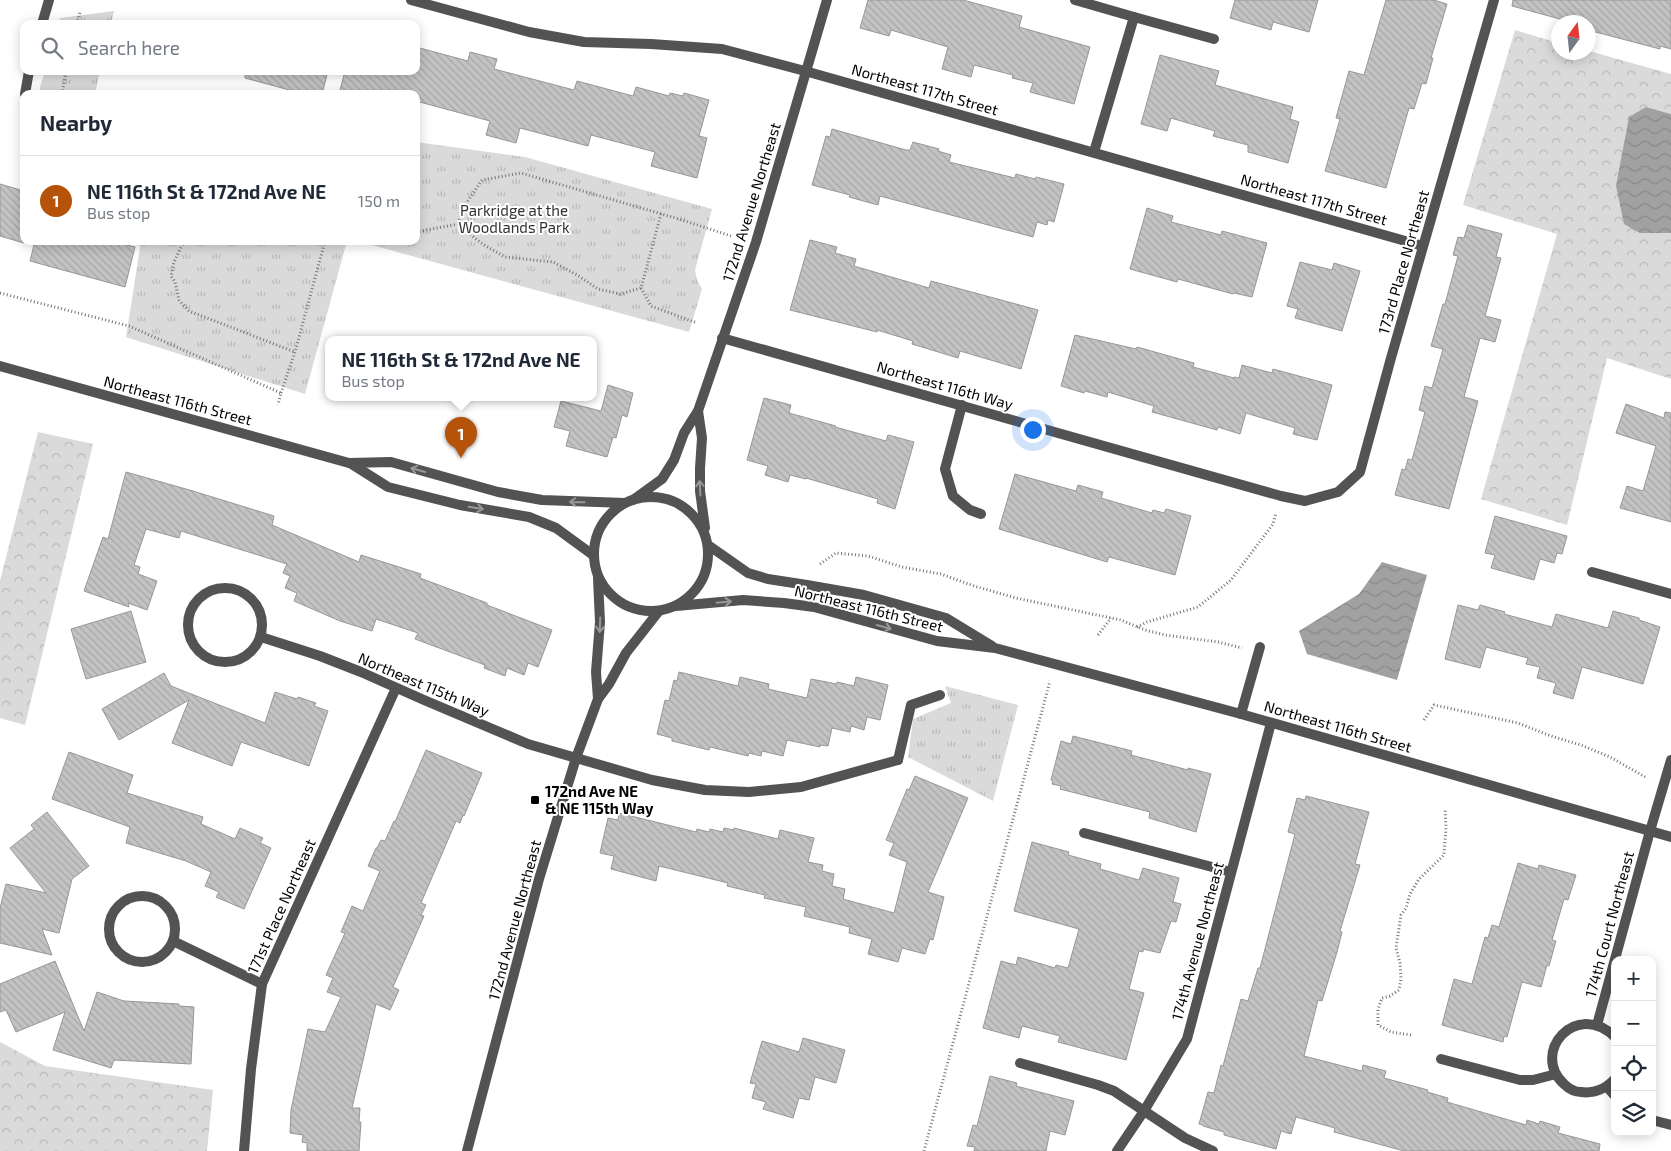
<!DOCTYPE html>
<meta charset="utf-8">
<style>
:root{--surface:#fff;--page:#f6f6f7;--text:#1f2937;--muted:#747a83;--line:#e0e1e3;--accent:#b45309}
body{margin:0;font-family:"Exo 2",sans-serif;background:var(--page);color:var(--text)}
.controls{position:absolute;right:15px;bottom:15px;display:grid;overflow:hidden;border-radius:10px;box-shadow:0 2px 12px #0003}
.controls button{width:45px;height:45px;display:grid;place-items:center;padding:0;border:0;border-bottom:1px solid var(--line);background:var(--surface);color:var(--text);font:25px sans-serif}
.compass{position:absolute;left:1551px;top:15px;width:45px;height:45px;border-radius:50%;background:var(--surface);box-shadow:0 2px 12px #0003;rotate:15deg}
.you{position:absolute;left:1032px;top:429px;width:18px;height:18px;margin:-12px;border:4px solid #fff;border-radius:50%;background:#1a73e8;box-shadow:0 0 0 8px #1a73e833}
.badge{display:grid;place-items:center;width:32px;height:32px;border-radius:50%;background:var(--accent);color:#fff;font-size:16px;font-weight:700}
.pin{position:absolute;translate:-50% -41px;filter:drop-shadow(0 1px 2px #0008)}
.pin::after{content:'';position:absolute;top:26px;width:18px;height:15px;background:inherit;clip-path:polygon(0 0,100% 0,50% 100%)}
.popup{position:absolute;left:325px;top:336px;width:272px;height:65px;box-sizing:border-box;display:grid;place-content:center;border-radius:10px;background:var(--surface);filter:drop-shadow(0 1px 4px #0005);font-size:16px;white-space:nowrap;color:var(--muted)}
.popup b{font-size:19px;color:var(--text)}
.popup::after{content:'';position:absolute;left:50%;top:100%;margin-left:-10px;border:10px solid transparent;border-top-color:var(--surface)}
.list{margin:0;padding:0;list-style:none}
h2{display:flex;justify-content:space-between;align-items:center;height:65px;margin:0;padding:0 20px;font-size:21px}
h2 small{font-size:16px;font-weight:400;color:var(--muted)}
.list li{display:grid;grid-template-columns:32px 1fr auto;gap:15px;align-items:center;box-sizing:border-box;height:90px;padding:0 20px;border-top:1px solid var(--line)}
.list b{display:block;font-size:19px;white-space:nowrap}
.list p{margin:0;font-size:16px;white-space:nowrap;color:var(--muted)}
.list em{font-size:16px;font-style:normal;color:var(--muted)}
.icon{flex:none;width:28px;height:28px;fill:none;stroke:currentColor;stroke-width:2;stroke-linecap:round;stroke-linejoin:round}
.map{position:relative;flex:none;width:1671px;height:1151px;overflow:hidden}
.search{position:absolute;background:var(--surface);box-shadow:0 2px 12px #0003;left:20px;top:20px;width:400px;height:55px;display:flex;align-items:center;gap:12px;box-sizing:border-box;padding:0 18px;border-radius:10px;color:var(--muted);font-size:19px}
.panel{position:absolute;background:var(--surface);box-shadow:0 2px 12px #0003;left:20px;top:90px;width:400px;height:155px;border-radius:10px}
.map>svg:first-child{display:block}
</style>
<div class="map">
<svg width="1671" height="1151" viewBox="0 0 1671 1151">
<defs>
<pattern id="grass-tufts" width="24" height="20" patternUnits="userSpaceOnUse" patternTransform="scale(1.25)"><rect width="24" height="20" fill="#dadada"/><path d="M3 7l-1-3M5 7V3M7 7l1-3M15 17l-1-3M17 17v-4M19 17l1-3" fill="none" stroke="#b9b9b9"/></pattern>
<pattern id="forest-crowns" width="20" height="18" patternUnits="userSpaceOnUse" patternTransform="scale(1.25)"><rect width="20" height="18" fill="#dadada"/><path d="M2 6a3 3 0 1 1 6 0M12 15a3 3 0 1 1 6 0" fill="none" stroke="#b9b9b9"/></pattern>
<pattern id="water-waves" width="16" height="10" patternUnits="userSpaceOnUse" patternTransform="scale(1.25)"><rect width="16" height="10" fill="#a1a1a1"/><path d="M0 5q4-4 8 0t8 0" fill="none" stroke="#898989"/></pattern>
<pattern id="building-back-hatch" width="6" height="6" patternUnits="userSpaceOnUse" patternTransform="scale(1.25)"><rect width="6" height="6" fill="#c3c3c3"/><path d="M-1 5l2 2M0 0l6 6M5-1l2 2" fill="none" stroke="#a6a6a6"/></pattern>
</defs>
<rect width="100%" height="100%" fill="#fff"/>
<g fill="url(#grass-tufts)">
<polygon points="114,11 111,24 59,24 60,18"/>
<polygon points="45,71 100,71 95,94 40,94 40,87"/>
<polygon points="416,142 525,157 712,209 695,270 697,280 702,289 689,332 357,241 416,241"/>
<polygon points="141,241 347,241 305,394 126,337"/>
<polygon points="945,686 1018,705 993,801 908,757 913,719 951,703"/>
</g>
<g fill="url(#forest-crowns)">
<polygon points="1515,30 1558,43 1558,52 1588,52 1589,51 1671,74 1671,114 1646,107 1641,233 1671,233 1671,379 1607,358 1567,525 1481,499 1557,234 1463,205"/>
<polygon points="38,432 93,444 25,725 0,718 0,581"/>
<polygon points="0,1042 45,1066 213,1090 207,1151 0,1151"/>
</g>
<g fill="url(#water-waves)">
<polygon points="1646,107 1671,114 1671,233 1640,233 1624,224 1616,186 1629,117"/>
<polygon points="1382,562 1427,575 1397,680 1307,654 1299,631 1359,594"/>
</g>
<g fill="url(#building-back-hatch)" stroke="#979797">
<polygon points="868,0 963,0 1022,16 1019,27 1090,47 1074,104 1030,92 1033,83 1012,78 1013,75 974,65 971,77 942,69 948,47 891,30 889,36 860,28"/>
<polygon points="1235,0 1318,0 1309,32 1273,22 1271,30 1230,18"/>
<polygon points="1386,0 1434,0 1447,4 1431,58 1433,58 1426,84 1422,83 1414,109 1409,108 1386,188 1325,171 1340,119 1336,118 1349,71 1364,75"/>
<polygon points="1513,0 1671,0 1671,49 1660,46 1660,49 1588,30 1588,22 1571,22 1512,6"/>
<polygon points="416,47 468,61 470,52 497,59 494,69 574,90 577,81 633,96 636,87 669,96 670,93 683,96 684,93 709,100 699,136 707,138 697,178 651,166 655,152 591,135 588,146 520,128 516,143 486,135 490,121 416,101 416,94 339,94 345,71 416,71"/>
<polygon points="1160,55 1219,71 1215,85 1293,107 1290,119 1299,122 1288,163 1248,152 1248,145 1213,136 1215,131 1171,118 1167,131 1141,124"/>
<polygon points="245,71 328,71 322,94 304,94 245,78"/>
<polygon points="832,129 906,150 910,150 913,142 939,149 938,151 951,155 949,162 1015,178 1016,174 1035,179 1036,177 1064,184 1054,222 1048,220 1047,225 1037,222 1033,237 880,196 878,205 849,197 850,195 812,185 826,136 830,137"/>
<polygon points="0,184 24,191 24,243 0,236"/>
<polygon points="1147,208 1173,216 1171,222 1221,235 1222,231 1267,243 1252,297 1234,293 1233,294 1178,279 1177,282 1130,269"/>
<polygon points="1468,225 1502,234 1496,257 1501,258 1485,316 1501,320 1495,342 1480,338 1464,397 1478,401 1449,509 1395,495 1402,469 1405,470 1408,459 1412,460 1425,412 1419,410 1425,386 1432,388 1443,349 1431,346 1443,304 1445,304 1458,256 1453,255 1458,237 1464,238"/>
<polygon points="810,240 837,247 835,253 856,259 854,266 929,288 931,281 1038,310 1021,369 960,351 958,358 912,344 913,341 877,330 877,332 790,310"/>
<polygon points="35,241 128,241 127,245 135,247 125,287 30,261"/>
<polygon points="1300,262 1332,270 1334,263 1360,271 1342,331 1295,318 1298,309 1287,306"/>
<polygon points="1075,335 1136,349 1137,347 1194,363 1193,367 1234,378 1234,377 1239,378 1242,365 1272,373 1273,369 1332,385 1317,440 1293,434 1295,428 1246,413 1240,434 1218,427 1217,430 1152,412 1154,406 1108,392 1107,397 1085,391 1084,393 1061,386"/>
<polygon points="608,385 633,393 627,417 622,415 616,438 613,437 607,457 566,446 570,431 554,427 561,401 601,411"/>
<polygon points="764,398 791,405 789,413 836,426 835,427 886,441 888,435 914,442 895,509 877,503 878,499 806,478 806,479 790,475 788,482 765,475 768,466 747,460"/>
<polygon points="1626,404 1664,418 1665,412 1671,413 1671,522 1620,508 1627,486 1643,491 1656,446 1616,433"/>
<polygon points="126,472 193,491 274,516 272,525 359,562 361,555 421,574 420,578 487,603 487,605 552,630 538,667 528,663 524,675 507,668 505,676 484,668 485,665 415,639 418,633 376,619 372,631 340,621 294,601 297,593 285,588 290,576 283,573 287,564 181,531 179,538 146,529 134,565 140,567 138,574 157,581 147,610 128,603 129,607 84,591 103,537 108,539"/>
<polygon points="1015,474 1076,491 1078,485 1103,492 1101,498 1152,513 1153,510 1164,513 1166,509 1191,516 1175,575 1109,557 1107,562 999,529"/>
<polygon points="1495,516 1567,536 1562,554 1557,553 1554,563 1540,559 1534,580 1491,568 1495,555 1485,553"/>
<polygon points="1458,605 1478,610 1480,605 1505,612 1504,614 1552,627 1556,614 1608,628 1613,611 1639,618 1639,620 1660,627 1643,684 1582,667 1573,699 1553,693 1556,683 1537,678 1540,667 1526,664 1528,658 1486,647 1480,668 1445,659"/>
<polygon points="131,611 146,662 86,679 71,629"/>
<polygon points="679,672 738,686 740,677 769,684 768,689 807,698 811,679 837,684 837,682 854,686 856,677 888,685 880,720 867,717 864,730 851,726 850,732 832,728 828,746 820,745 820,747 787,740 783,756 762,751 761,756 749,753 748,756 710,747 709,750 672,741 672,738 657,734 665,700 669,701 674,680 677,681"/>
<polygon points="164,673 171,686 265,723 275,692 297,699 298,697 316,703 314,706 328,711 309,766 241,742 232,766 172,743 189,700 119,740 102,709"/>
<polygon points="1073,736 1132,751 1131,755 1188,770 1188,768 1211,774 1196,832 1149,818 1150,812 1060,789 1061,786 1052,784 1053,781 1051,780 1061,741 1071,744"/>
<polygon points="426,750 482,773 464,816 463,815 460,823 456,821 421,903 426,905 421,915 424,916 393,987 399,990 390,1010 376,1004 352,1108 360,1108 359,1122 361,1122 359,1151 307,1151 307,1143 302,1142 303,1135 290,1133 291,1110 308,1029 325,1032 341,997 327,992 333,978 326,975 345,933 341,932 352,906 363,911 380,871 368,866 376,848 377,848 381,840 385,841 394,821 395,822"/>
<polygon points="69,752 133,775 127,793 203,817 201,824 235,839 240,828 263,838 260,843 271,848 244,909 216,897 219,892 205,886 211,872 186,861 126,843 130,827 52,799"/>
<polygon points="915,776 968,798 928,892 944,897 933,940 930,939 925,954 902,948 898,962 868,954 872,939 849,933 850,927 804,916 806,907 764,898 765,895 727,886 728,883 659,866 656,881 611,869 614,856 600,853 608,818 618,820 619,813 696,832 697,829 709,832 710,829 723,832 724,828 734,830 734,828 778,839 780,830 814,838 808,862 823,865 822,871 834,874 832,886 845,889 843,899 894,913 907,862 889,855 894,843 886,840 907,789 909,790"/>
<polygon points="1306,796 1369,812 1355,864 1360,865 1340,931 1342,932 1337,952 1322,1001 1318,1000 1304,1056 1362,1071 1363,1065 1386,1071 1384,1078 1428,1090 1427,1092 1448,1098 1447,1102 1526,1125 1527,1120 1539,1124 1540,1121 1560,1127 1558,1133 1600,1144 1599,1151 1404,1151 1334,1132 1335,1128 1296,1117 1291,1134 1281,1131 1276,1149 1224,1135 1224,1132 1203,1126 1203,1125 1199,1124 1208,1092 1214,1093 1221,1065 1223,1066 1241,999 1248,1001 1258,968 1260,968 1295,834 1288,832 1297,798 1305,800"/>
<polygon points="47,812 89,866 72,879 59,933 42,929 52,955 0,943 0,908 6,884 46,893 10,848 34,829 31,825"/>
<polygon points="1032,842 1069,852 1068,855 1101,864 1100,869 1139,880 1143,868 1179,878 1173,902 1181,904 1176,922 1171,921 1160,953 1143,949 1143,952 1139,951 1129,989 1144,993 1126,1060 1058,1042 1060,1036 1022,1026 1019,1038 983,1028 1001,961 1016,965 1018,957 1055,968 1056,965 1068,968 1079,929 1014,911"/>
<polygon points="1518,863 1538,869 1539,865 1576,875 1568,900 1564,899 1552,940 1556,941 1549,966 1547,965 1541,987 1522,982 1507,1037 1504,1036 1503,1042 1442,1025 1454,979 1472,984 1485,937 1488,938 1492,925 1499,927"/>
<polygon points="55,961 84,1031 97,992 124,1001 179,1004 179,1006 194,1007 191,1064 114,1060 111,1068 53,1050 65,1012 16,1032 6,1010 0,1012 0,984"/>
<polygon points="803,1038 845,1050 836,1083 815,1077 809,1100 799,1098 793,1118 763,1109 766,1102 752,1098 756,1084 750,1083 762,1041 799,1052"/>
<polygon points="990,1076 1017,1083 1016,1086 1074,1101 1065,1135 1050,1131 1046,1151 974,1151 975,1147 967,1146 973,1125 977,1126"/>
</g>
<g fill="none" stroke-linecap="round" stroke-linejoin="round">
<g stroke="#757575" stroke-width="3" stroke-dasharray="1 2.5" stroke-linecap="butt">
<polyline points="77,24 80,12"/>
<polyline points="62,94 66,71"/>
<polyline points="661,214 641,288 620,294 598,289 577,275 553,262 505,257 481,243 458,224 463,208 482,180 521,173 679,219 731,236"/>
<polyline points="416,232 458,224"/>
<polyline points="184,241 174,262 171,276 175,282 179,300 189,311 295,352"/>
<polyline points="641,288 651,306 697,323"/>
<polyline points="0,293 129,326 281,393 278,405"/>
<polyline points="281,393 295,352 325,241"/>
<polyline points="820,564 836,553 868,556 902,567 941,574 974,586 1016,598 1121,620 1145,630 1165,635 1218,642 1242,648"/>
<polyline points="1137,627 1147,622 1198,607 1231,580 1273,524 1276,513"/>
<polyline points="1098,635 1111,618"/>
<polyline points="1424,720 1434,705 1518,723 1551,736 1581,745 1610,757 1647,778"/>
<polyline points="1411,1035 1391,1032 1378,1025 1378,1009 1382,998 1390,996 1399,990 1401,979 1400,963 1396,948 1401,915 1406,908 1410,894 1419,879 1444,855 1446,827 1445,809"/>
<polyline points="924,1151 1050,681"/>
</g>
<g stroke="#535353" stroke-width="10">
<polyline points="962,405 945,469 953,496 970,510 981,514"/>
<polyline points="1592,572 1671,594"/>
<polyline points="1241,714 1260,647"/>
<polyline points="898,760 911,705 940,695"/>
<polyline points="1084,833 1231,872"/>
<polyline points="1441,1059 1520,1080 1533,1080 1556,1074"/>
<polyline points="1020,1063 1098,1085 1114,1091 1185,1138 1213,1151"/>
<polyline points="1607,1087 1615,1096"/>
<polyline points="1652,1120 1671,1125"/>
</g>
<g stroke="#535353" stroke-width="10">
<polyline points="411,0 529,32 584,42 651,44 722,49 805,71 1423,246"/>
<polyline points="1075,0 1134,17 1094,152"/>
<polyline points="1134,17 1214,39"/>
<polyline points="42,24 49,0"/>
<polyline points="25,94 29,71"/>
<polyline points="722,338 1281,496 1305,501 1338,492 1360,472 1391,358 1494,0"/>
<circle cx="225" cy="625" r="37"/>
<polyline points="261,637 320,656 361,672 424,700 528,744 652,780 705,790 749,792 801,787 898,760"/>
<circle cx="142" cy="929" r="33"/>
<polyline points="173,941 262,984"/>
<polyline points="1597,1025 1650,831 1671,760"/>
<path d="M1615 1037C1576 999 1530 1053 1564 1084 1568 1088 1574 1092 1581 1092 1595 1094 1605 1089 1615 1079"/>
<polyline points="244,1151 251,1069 262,984 396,688"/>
<polyline points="1117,1151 1144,1111 1187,1039 1271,723"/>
</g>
<g stroke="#535353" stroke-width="10">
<polyline points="0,366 349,463 391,462 498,492 542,500 625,503"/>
<polyline points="698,411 702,438 700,468 700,491 705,528"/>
<polyline points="350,463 388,487 460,505 529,517 556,528 593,555"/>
<circle cx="651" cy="554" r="57"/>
<polyline points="633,500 662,479 674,460 684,433 698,411 756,242 827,0"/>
<polyline points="708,545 748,573 768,579 807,585 864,595 946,618 992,646"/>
<polyline points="598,578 600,622 596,672 598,699"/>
<polyline points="676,606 743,600 784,603 814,607 937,641 995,648 1241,714 1671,837"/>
<polyline points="467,1151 539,879 576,758 598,699 609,684 626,653 659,611"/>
</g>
</g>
<defs><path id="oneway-shaft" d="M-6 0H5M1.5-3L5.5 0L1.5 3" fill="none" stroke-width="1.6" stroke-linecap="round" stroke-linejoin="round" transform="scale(1.25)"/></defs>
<g stroke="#989898">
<use href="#oneway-shaft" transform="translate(418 470) rotate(-164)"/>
<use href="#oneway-shaft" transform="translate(700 488) rotate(-93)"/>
<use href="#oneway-shaft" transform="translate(577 502) rotate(-179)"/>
<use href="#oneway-shaft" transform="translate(476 508) rotate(10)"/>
<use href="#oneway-shaft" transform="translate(724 602) rotate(-5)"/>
<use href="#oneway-shaft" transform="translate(600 625) rotate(92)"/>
<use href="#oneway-shaft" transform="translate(884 627) rotate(16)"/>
</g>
<rect fill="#000" stroke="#fff" stroke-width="2" x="530" y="795" width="10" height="10" rx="2.5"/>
<g text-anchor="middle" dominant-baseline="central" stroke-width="4" stroke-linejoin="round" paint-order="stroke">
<g font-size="15" fill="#000" stroke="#fff">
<text transform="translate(925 89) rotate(16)">Northeast 117th Street</text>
<text transform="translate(1314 199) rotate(16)">Northeast 117th Street</text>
<text transform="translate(751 202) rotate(-73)">172nd Avenue Northeast</text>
<text transform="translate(1403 262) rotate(-74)">173rd Place Northeast</text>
<text transform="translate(945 385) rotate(16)">Northeast 116th Way</text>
<text transform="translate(178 400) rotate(15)">Northeast 116th Street</text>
<text transform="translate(869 608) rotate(14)">Northeast 116th Street</text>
<text transform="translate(424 684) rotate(23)">Northeast 115th Way</text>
<text transform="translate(1338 726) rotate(16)">Northeast 116th Street</text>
<text transform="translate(281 906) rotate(-66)">171st Place Northeast</text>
<text transform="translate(514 920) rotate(-75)">172nd Avenue Northeast</text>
<text transform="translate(1609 924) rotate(-75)">174th Court Northeast</text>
<text transform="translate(1197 941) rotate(-75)">174th Avenue Northeast</text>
</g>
<g font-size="15" fill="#313131" stroke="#fff">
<text x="514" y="210">Parkridge at the<tspan x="514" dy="17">Woodlands Park</tspan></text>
</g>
<g font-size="15" font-weight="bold" fill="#000" stroke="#fff" text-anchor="start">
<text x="545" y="791">172nd Ave NE<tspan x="545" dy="17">&amp; NE 115th Way</tspan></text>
</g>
</g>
</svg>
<div class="controls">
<button>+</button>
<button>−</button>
<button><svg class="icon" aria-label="locate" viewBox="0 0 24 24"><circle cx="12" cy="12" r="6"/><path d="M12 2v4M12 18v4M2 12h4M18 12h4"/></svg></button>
<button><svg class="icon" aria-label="layers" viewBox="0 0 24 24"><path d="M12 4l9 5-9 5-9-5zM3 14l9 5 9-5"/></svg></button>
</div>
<svg class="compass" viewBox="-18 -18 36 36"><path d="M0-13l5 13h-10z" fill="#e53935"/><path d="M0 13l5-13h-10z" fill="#747a83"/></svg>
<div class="you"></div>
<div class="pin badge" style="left:461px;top:458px">1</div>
<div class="popup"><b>NE 116th St &amp; 172nd Ave NE</b>Bus stop</div>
<div class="search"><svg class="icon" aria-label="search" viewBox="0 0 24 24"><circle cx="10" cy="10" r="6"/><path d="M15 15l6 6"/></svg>Search here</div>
<section class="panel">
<h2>Nearby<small></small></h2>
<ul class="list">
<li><span class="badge">1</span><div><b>NE 116th St &amp; 172nd Ave NE</b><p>Bus stop</p></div><em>150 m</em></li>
</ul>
</section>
</div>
